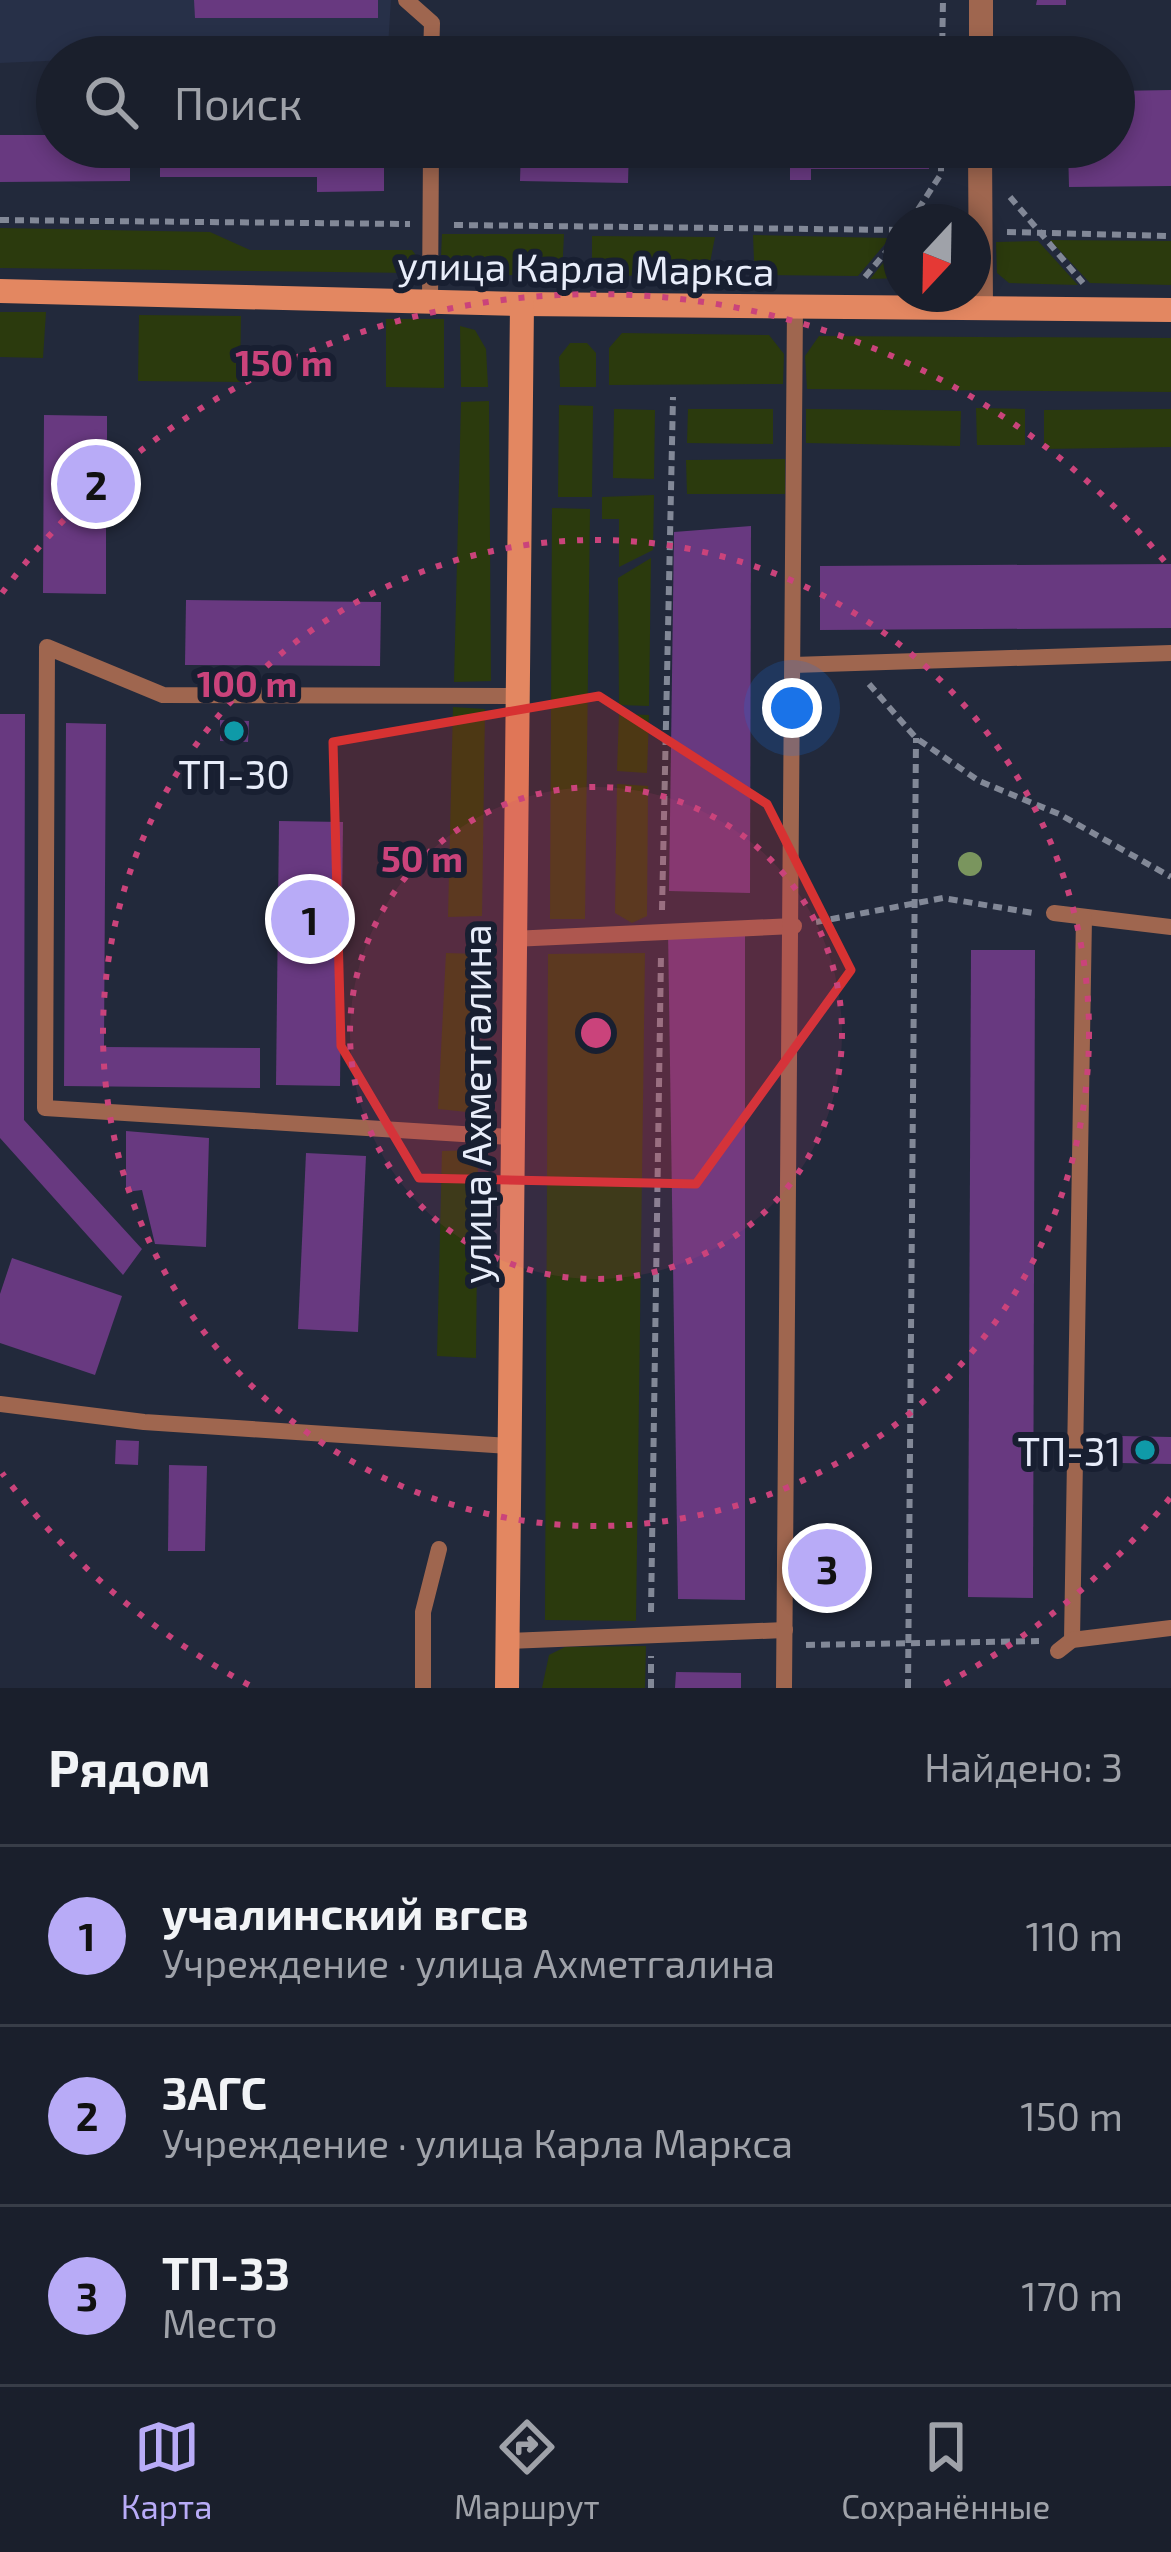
<!DOCTYPE html>
<html lang="ru">
<meta charset="utf-8">
<style>
:root{--surface:#1a1f2c;--page:#272c38;--text:#f1f3f6;--muted:#9fa2a9;--line:#383d48;--accent:#b8abf7}
body{margin:0;font-family:"Exo 2",sans-serif;background:var(--page);color:var(--text)}
.compass{position:absolute;left:883px;top:204px;width:108px;height:108px;border-radius:50%;background:var(--surface);box-shadow:0 6px 18px #0003;rotate:202deg}
.you{position:absolute;left:792px;top:708px;width:42px;height:42px;margin:-30px;border:9px solid #fff;border-radius:50%;background:#1a73e8;box-shadow:0 0 0 18px #1a73e833}
.badge{display:grid;place-items:center;width:78px;height:78px;border-radius:50%;background:var(--accent);color:#111;font-size:39px;font-weight:700}
.pin{position:absolute;translate:-50% -50%;border:6px solid #fff;box-shadow:0 3px 12px #0006}
.list{margin:0;padding:0;list-style:none}
h2{display:flex;justify-content:space-between;align-items:center;height:156px;margin:0;padding:0 48px;font-size:51px}
h2 small{font-size:39px;font-weight:400;color:var(--muted)}
.list li{display:grid;grid-template-columns:78px 1fr auto;gap:36px;align-items:center;box-sizing:border-box;height:180px;padding:0 48px;border-top:3px solid var(--line)}
.list b{display:block;font-size:45px;white-space:nowrap}
.list p{margin:0;font-size:39px;white-space:nowrap;color:var(--muted)}
.list em{font-size:39px;font-style:normal;color:var(--muted)}
.icon{flex:none;width:66px;height:66px;fill:none;stroke:currentColor;stroke-width:2;stroke-linecap:round;stroke-linejoin:round}
.map{position:relative;flex:none;width:1171px;height:1688px;overflow:hidden}
.search{position:absolute;background:var(--surface);box-shadow:0 6px 18px #0003;left:36px;right:36px;top:36px;height:132px;display:flex;align-items:center;gap:30px;box-sizing:border-box;padding:0 42px;border-radius:66px;color:var(--muted);font-size:45px}
.sheet{height:696px;background:var(--surface)}
nav{display:flex;justify-content:space-around;align-items:center;box-sizing:border-box;height:168px;border-top:3px solid var(--line);background:var(--surface);font-size:33px;color:var(--muted)}
nav a{display:grid;justify-items:center;gap:6px}
nav .on{color:var(--accent)}
.map>svg:first-child{display:block}
</style>
<div class="map">
<svg width="1171" height="1688" viewBox="0 0 1171 1688">
<rect width="100%" height="100%" fill="#22293b"/>
<polygon fill="#273048" points="0,0 391,0 388,46 0,63"/>
<g fill="#2b3a0d">
<polygon points="0,228 210,232 250,250 412,250 421,262 415,273 0,268"/>
<polygon points="442,234 564,234 562,276 459,274 441,257"/>
<polygon points="753,235 890,238 858,276 763,275 754,260"/>
<polygon points="592,236 715,237 708,273 592,277"/>
<polygon points="1050,240 1171,241 1171,285 1090,283"/>
<polygon points="901,241 901,278 870,279"/>
<polygon points="1038,241 1078,285 1009,283 997,273 996,242"/>
<polygon points="0,312 46,312 43,358 0,357"/>
<polygon points="139,315 241,316 240,382 138,381"/>
<polygon points="386,319 444,319 444,388 386,387"/>
<polygon points="460,326 475,330 486,349 488,387 461,387"/>
<polygon points="622,333 769,335 784,354 783,384 609,385 609,348"/>
<polygon points="819,336 1171,338 1171,392 807,389 805,356"/>
<polygon points="570,343 587,343 596,353 596,387 560,387 559,357"/>
<polygon points="489,401 491,681 454,682 461,402"/>
<polygon points="559,405 593,406 592,497 558,497"/>
<polygon points="976,408 1025,409 1025,445 977,445"/>
<polygon points="614,409 655,410 654,479 613,478"/>
<polygon points="688,409 773,409 773,444 687,443"/>
<polygon points="806,409 961,411 960,446 806,443"/>
<polygon points="1171,409 1171,447 1044,449 1044,410"/>
<polygon points="785,459 785,494 687,494 686,460"/>
<polygon points="654,495 653,550 619,567 619,519 602,519 602,497"/>
<polygon points="552,508 590,509 585,919 550,919"/>
<polygon points="651,558 649,706 619,705 618,578"/>
<polygon points="453,707 485,709 482,916 448,917"/>
<polygon points="619,714 649,715 647,773 617,771"/>
<polygon points="617,784 648,786 647,916 632,923 615,913"/>
<polygon points="446,953 476,954 477,1113 438,1109"/>
<polygon points="645,953 636,1621 545,1620 548,954"/>
<polygon points="478,1150 476,1358 437,1356 442,1151"/>
<polygon points="646,1646 645,1688 542,1688 549,1655 565,1647"/>
</g>
<g fill="#683980">
<polygon points="194,0 378,0 378,18 195,18"/>
<polygon points="1037,0 1066,0 1066,5 1036,5"/>
<rect x="720" y="51" width="120" height="6"/>
<polygon points="1171,90 1171,186 1069,187 1068,147 1114,147 1114,91"/>
<polygon points="0,135 57,135 57,147 130,147 130,181 0,182"/>
<polygon points="160,147 384,147 384,191 317,192 317,177 160,177"/>
<polygon points="521,147 629,147 628,183 520,181"/>
<polygon points="790,147 929,147 929,169 811,169 811,180 790,180"/>
<polygon points="44,415 107,416 107,465 123,465 123,494 106,494 106,594 43,593"/>
<polygon points="751,526 750,893 669,891 674,532"/>
<polygon points="1171,564 1171,628 820,630 820,566"/>
<polygon points="186,600 381,602 380,666 185,665"/>
<polygon points="0,714 25,714 24,1120 142,1249 123,1275 0,1138"/>
<polygon points="220,720 249,721 248,742 220,741"/>
<polygon points="66,723 106,724 104,1047 260,1048 260,1088 64,1086"/>
<polygon points="279,821 343,822 340,1086 276,1085"/>
<polygon points="668,930 745,932 745,1600 678,1599"/>
<polygon points="971,950 1035,950 1033,1598 968,1597"/>
<polygon points="126,1131 209,1138 206,1247 155,1244 142,1190 126,1192"/>
<polygon points="306,1153 366,1156 358,1332 298,1329"/>
<polygon points="12,1258 122,1296 95,1375 0,1343 0,1294"/>
<polygon points="1120,1436 1171,1437 1171,1464 1120,1463"/>
<polygon points="116,1440 139,1441 138,1465 115,1464"/>
<polygon points="169,1465 207,1466 205,1551 168,1551"/>
<polygon points="813,1546 840,1546 841,1590 815,1590"/>
<polygon points="676,1672 741,1673 741,1688 675,1688"/>
</g>
<g fill="none" stroke-linecap="round" stroke-linejoin="round">
<g stroke="#828897" stroke-width="6" stroke-dasharray="9 6" stroke-linecap="butt">
<polyline points="942,57 943,0"/>
<polyline points="1010,197 1083,283"/>
<polyline points="0,220 410,224"/>
<polyline points="910,222 941,174 941,147"/>
<polyline points="454,225 901,230"/>
<polyline points="1007,232 1171,236"/>
<polyline points="865,277 901,234"/>
<polyline points="869,684 916,738 979,781 1059,814 1171,877"/>
<polyline points="662,910 673,397"/>
<polyline points="816,922 943,898 1033,913"/>
<polyline points="651,1612 661,954"/>
<polyline points="806,1645 1039,1641"/>
<polyline points="651,1688 651,1656"/>
<polyline points="908,1688 916,738"/>
</g>
<g stroke="#9f664f" stroke-width="16">
<polyline points="406,0 432,23 431,57"/>
<polyline points="430,302 431,147"/>
<polyline points="793,665 1171,653"/>
<polyline points="1054,913 1171,927"/>
<polyline points="512,939 794,926"/>
<polyline points="511,1137 45,1108 47,647 163,695 518,696"/>
<polyline points="0,1404 144,1422 509,1446"/>
<polyline points="1072,1640 1084,917"/>
<polyline points="508,1641 785,1630"/>
<polyline points="1058,1651 1072,1640 1171,1628"/>
<polyline points="423,1688 423,1612 439,1549"/>
<polyline points="784,1688 795,306"/>
</g>
<g stroke="#9f664f" stroke-width="24">
<polyline points="981,57 981,0"/>
<polyline points="980,147 981,308"/>
</g>
<g stroke="#e38761" stroke-width="24">
<polyline points="0,291 522,304 1171,310"/>
<polyline points="507,1688 522,304"/>
</g>
</g>
<circle fill="#7a955e" cx="970" cy="864" r="12"/>
<path fill="#d73232" fill-opacity="0.2" stroke="#d73232" stroke-width="9" stroke-linejoin="round" d="M599 696 767 804 851 970 696 1184 419 1178 341 1046 333 742Z"/>
<circle cx="596" cy="1033" r="246" fill="#ca437b" fill-opacity=".12"/>
<g fill="none" stroke="#ca437b" stroke-width="6" stroke-dasharray="6 12">
<circle cx="596" cy="1033" r="246"/>
<circle cx="596" cy="1033" r="493"/>
<path d="M1170 1498A739 739 0 0 1 943 1685M249 1685A739 739 0 0 1 2 1473M2 593A739 739 0 0 1 1170 568"/>
</g>
<g fill="#0f9aa8" stroke="#181f31" stroke-width="4.5">
<circle cx="234" cy="731" r="12"/>
<circle cx="1145" cy="1450" r="12"/>
</g>
<g text-anchor="middle" dominant-baseline="central" stroke-width="12" stroke-linejoin="round" paint-order="stroke">
<g font-size="39" fill="#e8edfa" stroke="#181f31">
<text transform="translate(586 267) rotate(1)">улица Карла Маркса</text>
<text transform="translate(475 1104) rotate(-90)">улица Ахметгалина</text>
</g>
<g font-size="39" fill="#e8edfa" stroke="#181f31">
<text x="234" y="773">ТП-30</text>
<text x="1121" y="1450" text-anchor="end">ТП-31</text>
</g>
</g>
<circle cx="596" cy="1033" r="18" fill="#ca437b" stroke="#181f31" stroke-width="6"/>
<g font-size="36" text-anchor="middle" font-weight="bold" fill="#ca437b" stroke="#181f31" stroke-width="12" stroke-linejoin="round" paint-order="stroke">
<text x="284" y="376">150 m</text>
<text x="247" y="697">100 m</text>
<text x="422" y="872">50 m</text>
</g>
</svg>
<svg class="compass" viewBox="-18 -18 36 36"><path d="M0-13l5 13h-10z" fill="#e53935"/><path d="M0 13l5-13h-10z" fill="#9fa2a9"/></svg>
<div class="you"></div>
<div class="pin badge" style="left:310px;top:919px">1</div>
<div class="pin badge" style="left:96px;top:484px">2</div>
<div class="pin badge" style="left:827px;top:1568px">3</div>
<div class="search"><svg class="icon" aria-label="search" viewBox="0 0 24 24"><circle cx="10" cy="10" r="6"/><path d="M15 15l6 6"/></svg>Поиск</div>
</div>
<section class="sheet">
<h2>Рядом<small>Найдено: 3</small></h2>
<ul class="list">
<li><span class="badge">1</span><div><b>учалинский вгсв</b><p>Учреждение · улица Ахметгалина</p></div><em>110 m</em></li>
<li><span class="badge">2</span><div><b>ЗАГС</b><p>Учреждение · улица Карла Маркса</p></div><em>150 m</em></li>
<li><span class="badge">3</span><div><b>ТП-33</b><p>Место</p></div><em>170 m</em></li>
</ul>
</section>
<nav>
<a class="on"><svg class="icon" aria-label="map" viewBox="0 0 24 24"><path d="M3 6l6-2 6 2 6-2v14l-6 2-6-2-6 2zM9 4v14M15 6v14"/></svg>Карта</a>
<a><svg class="icon" aria-label="directions" viewBox="0 0 24 24"><path d="M12 3l9 9-9 9-9-9zM9 14v-3h6M13 9l2 2-2 2"/></svg>Маршрут</a>
<a><svg class="icon" aria-label="saved" viewBox="0 0 24 24"><path d="M7 4h10v16l-5-4-5 4z"/></svg>Сохранённые</a>
</nav>
